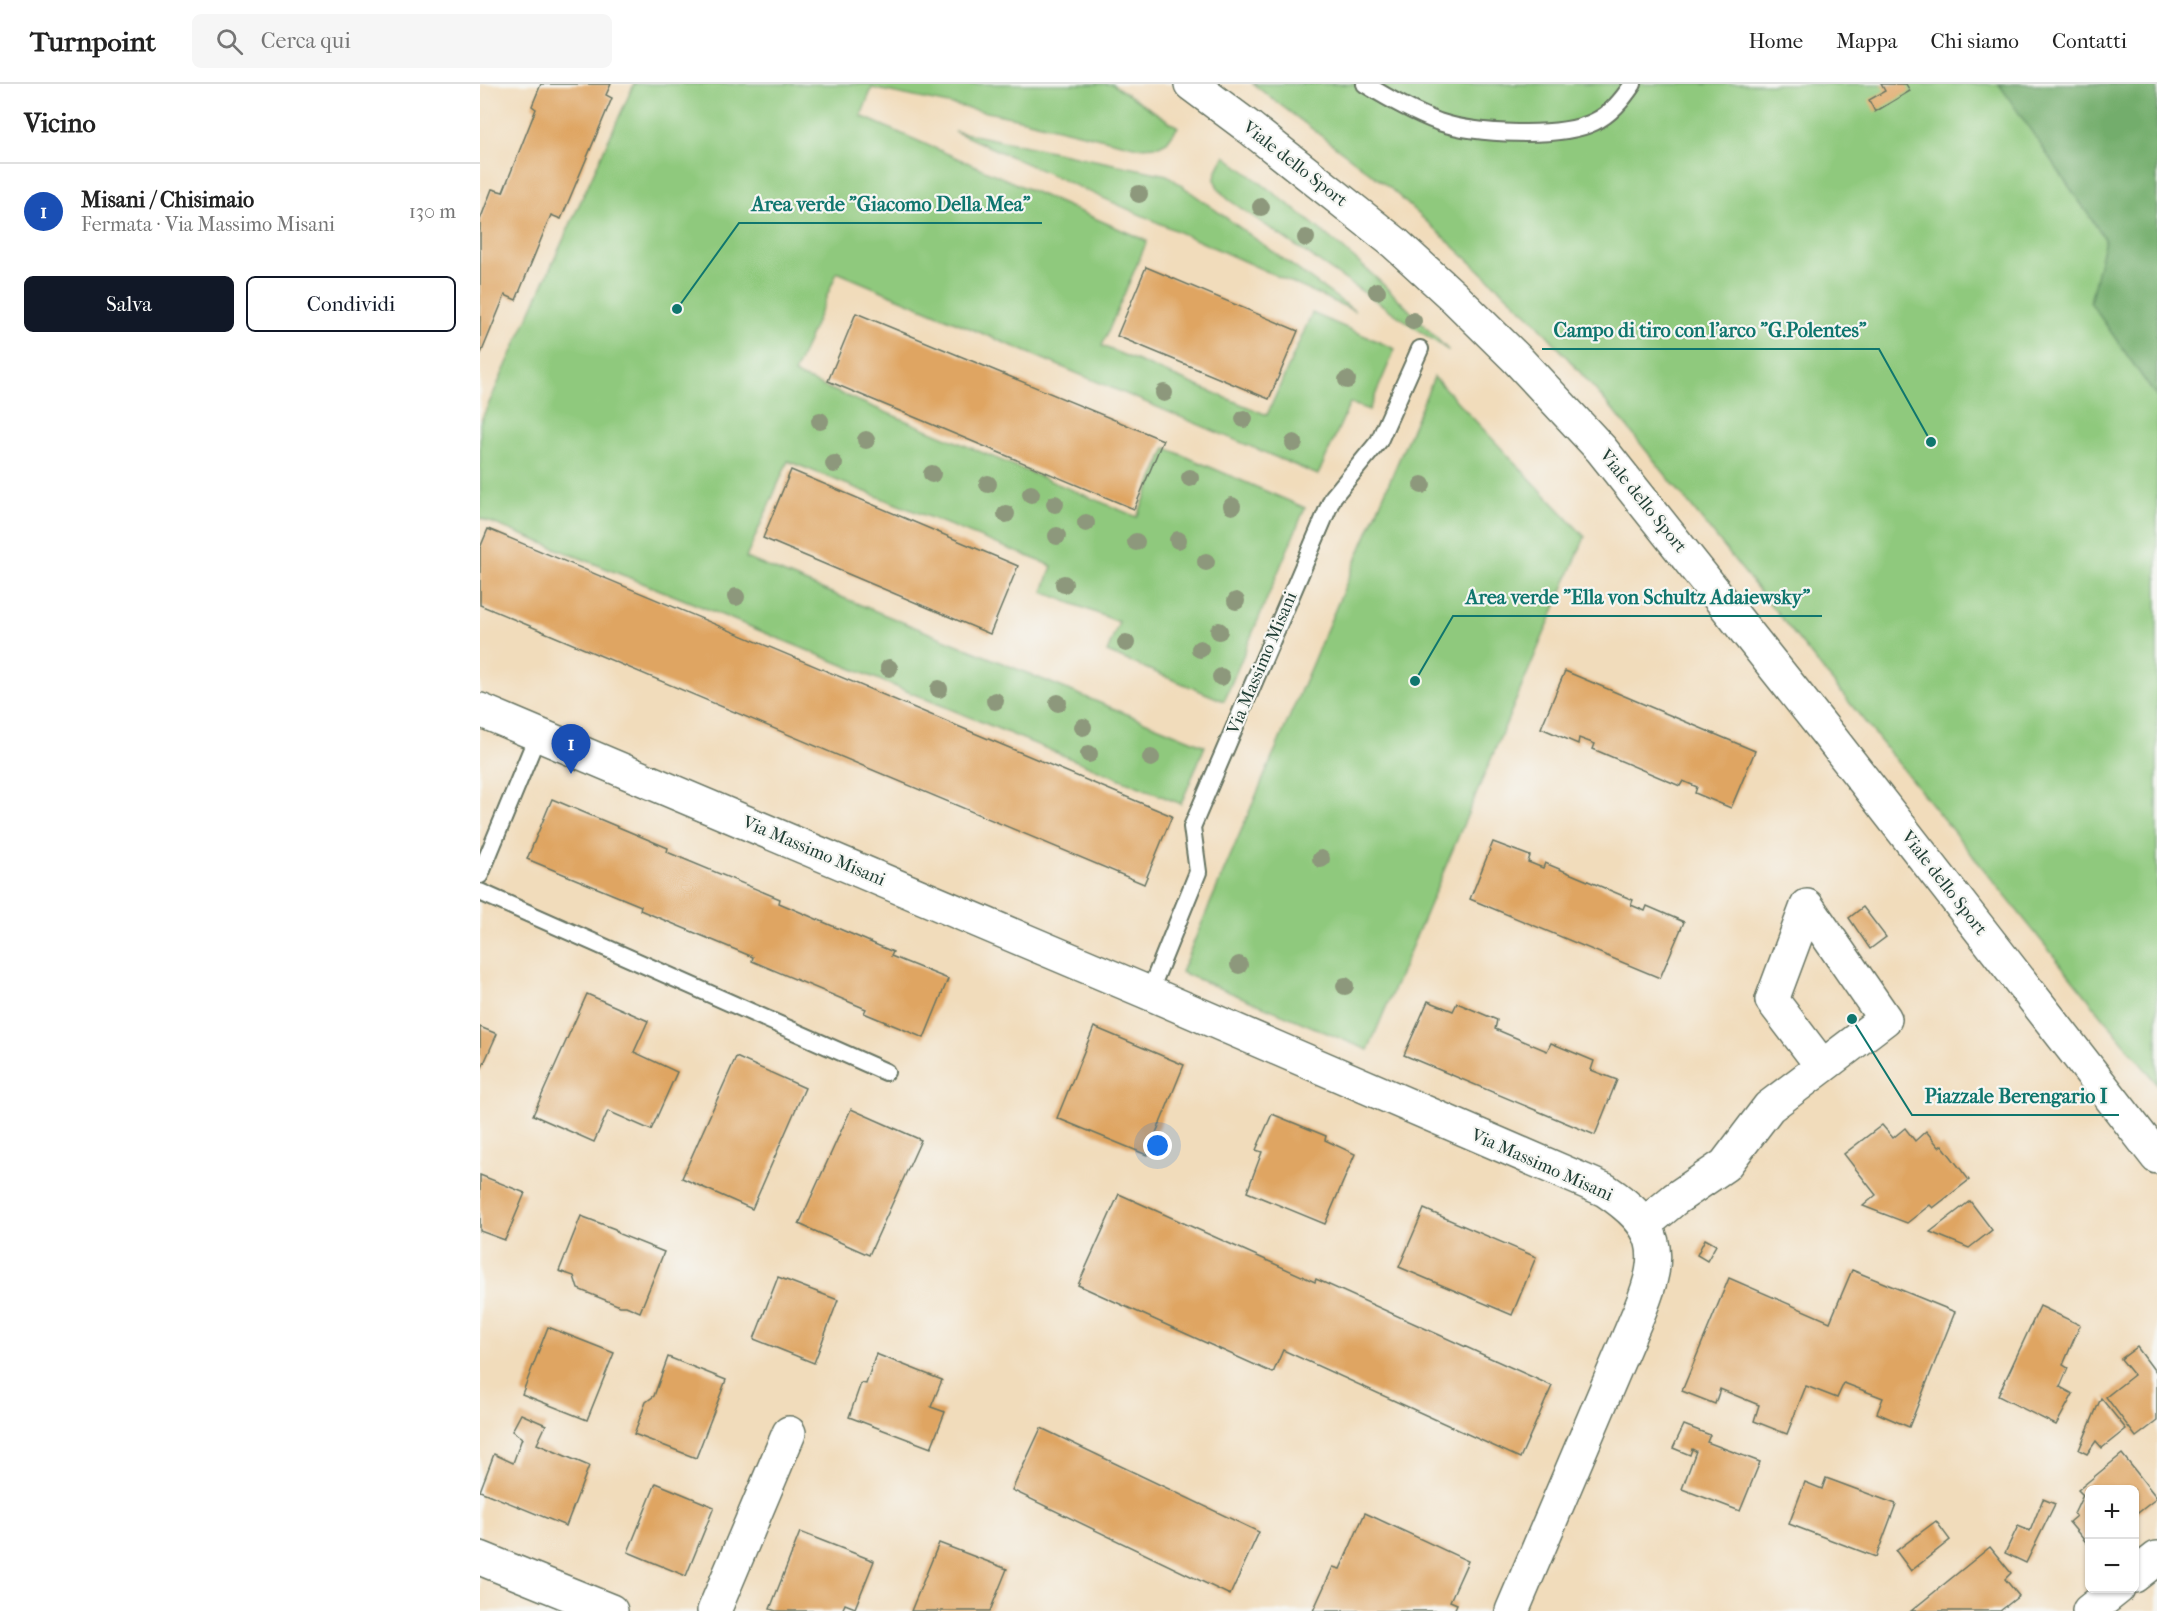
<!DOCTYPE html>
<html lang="it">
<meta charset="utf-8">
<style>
:root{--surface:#fff;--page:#f6f6f6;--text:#222;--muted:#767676;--line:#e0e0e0;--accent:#111827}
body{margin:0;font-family:"IM FELL French Canon",serif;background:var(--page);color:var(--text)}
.controls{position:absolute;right:18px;bottom:18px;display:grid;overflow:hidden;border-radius:9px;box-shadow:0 2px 4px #0004}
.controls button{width:54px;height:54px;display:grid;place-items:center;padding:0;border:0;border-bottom:2px solid var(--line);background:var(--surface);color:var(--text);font:30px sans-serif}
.you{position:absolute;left:678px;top:1062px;width:21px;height:21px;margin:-15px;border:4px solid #fff;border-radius:50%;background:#1a73e8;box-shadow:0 0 0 9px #1a73e833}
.badge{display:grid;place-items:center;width:39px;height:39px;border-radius:50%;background:var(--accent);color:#fff;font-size:20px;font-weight:700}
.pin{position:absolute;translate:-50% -50px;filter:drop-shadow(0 2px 3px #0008)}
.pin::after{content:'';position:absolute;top:32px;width:21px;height:18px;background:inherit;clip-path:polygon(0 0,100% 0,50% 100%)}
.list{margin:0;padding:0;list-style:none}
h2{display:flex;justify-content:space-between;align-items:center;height:78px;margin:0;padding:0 24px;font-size:26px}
h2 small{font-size:20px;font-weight:400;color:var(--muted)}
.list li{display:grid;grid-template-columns:39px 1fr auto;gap:18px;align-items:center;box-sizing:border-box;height:96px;padding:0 24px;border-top:2px solid var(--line)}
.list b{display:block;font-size:22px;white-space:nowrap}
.list p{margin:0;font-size:20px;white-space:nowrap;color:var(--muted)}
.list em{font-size:20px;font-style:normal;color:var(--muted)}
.actions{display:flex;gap:12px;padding:18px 24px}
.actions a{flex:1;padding:14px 0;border:2px solid var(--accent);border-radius:9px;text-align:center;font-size:21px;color:var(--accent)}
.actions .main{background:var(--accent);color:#fff}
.icon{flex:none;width:33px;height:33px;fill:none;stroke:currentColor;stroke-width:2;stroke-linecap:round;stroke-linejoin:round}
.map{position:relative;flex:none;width:1677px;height:1527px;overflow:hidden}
header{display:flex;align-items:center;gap:36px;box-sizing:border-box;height:84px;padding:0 30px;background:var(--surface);border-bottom:2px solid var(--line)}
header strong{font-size:28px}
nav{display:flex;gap:33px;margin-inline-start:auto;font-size:21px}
.search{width:420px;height:54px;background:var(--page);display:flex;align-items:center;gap:15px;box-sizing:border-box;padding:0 21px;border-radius:9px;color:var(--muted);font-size:22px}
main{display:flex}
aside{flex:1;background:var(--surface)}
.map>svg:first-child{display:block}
</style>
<header>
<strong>Turnpoint</strong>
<div class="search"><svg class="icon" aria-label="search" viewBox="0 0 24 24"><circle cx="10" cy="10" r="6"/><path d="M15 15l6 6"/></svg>Cerca qui</div>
<nav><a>Home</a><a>Mappa</a><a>Chi siamo</a><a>Contatti</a></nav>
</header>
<main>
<aside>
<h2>Vicino<small></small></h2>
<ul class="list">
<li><span class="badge" style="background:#1a4fb4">1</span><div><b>Misani / Chisimaio</b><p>Fermata · Via Massimo Misani</p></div><em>130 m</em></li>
</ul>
<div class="actions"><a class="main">Salva</a><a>Condividi</a></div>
</aside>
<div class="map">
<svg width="1677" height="1527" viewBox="0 0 1677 1527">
<rect width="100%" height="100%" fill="#f6f6f2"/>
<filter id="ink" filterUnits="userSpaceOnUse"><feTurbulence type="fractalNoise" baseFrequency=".0167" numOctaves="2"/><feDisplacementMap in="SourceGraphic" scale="12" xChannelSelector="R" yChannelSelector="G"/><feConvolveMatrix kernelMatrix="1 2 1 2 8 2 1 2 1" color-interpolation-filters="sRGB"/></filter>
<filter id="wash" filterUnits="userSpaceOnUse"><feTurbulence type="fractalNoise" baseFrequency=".008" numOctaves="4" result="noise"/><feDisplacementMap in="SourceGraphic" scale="24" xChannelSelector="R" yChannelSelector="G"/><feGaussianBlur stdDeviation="1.35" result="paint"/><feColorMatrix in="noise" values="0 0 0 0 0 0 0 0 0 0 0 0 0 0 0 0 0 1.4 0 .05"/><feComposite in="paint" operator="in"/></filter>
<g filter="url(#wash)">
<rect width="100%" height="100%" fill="#f1dcbb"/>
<g fill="#8fc97d" stroke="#578358" stroke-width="1.5">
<polygon points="154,0 632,0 698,43 687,58 679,62 658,63 540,35 392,4 381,32 667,157 622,262 787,331 832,229 915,265 889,326 870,319 838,391 357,188 314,290 657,433 686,364 825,424 744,617 627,568 639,538 563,508 572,482 308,377 266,474 725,662 701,720 215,520 0,434 0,339"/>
<polygon points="773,0 1677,0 1677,1000 1135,328 1054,236 910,104"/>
<polygon points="474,47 687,91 875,227"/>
<path d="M745 72C801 114 857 157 908 205 929 225 949 247 969 267L749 116C730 99 732 92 745 72Z"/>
<polygon points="954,293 1105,453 888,966 701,888"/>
</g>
<polygon fill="#73ad6c" stroke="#497550" stroke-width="1.5" points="1519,0 1677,0 1677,314 1610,218 1625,155"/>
<g id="blocks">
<g fill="#dfa562">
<polygon points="61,0 131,0 126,11 132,14 81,135 71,131 36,216 25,211 0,272 0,136 12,105 23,108 56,25 52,22"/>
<polygon points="1401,0 1426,0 1430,7 1395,28 1389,16 1405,7"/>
<polygon points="666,183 818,247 789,315 637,252"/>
<polygon points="376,229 683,356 654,425 348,297"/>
<polygon points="311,386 538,482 510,550 283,454"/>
<polygon points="8,445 692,732 664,800 0,521 0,464"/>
<polygon points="1085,587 1275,667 1251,724 1215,709 1217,703 1203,697 1200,702 1113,665 1115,660 1099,654 1098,660 1061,644"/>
<polygon points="72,715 188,764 187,768 300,815 299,819 413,868 411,872 468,895 444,954 384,929 386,925 272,877 273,873 160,826 161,822 47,775"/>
<polygon points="1013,758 1050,772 1048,778 1063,784 1065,779 1153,816 1151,821 1165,827 1167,822 1204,838 1180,894 990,815"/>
<polygon points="1383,823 1406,853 1390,865 1369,834"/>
<polygon points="107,910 168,937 154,968 197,988 171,1046 128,1027 114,1058 53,1031"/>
<polygon points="948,917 973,927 977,919 1017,936 1015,945 1067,967 1071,959 1114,977 1111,986 1137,996 1115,1051 924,971"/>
<polygon points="0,943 17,950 0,988"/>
<polygon points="614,943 704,981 667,1071 577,1034"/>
<polygon points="256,973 325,1004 272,1125 202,1094"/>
<polygon points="371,1025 441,1056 389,1171 319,1140"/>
<polygon points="792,1030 846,1052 845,1056 875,1070 845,1140 767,1108 782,1068 776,1066"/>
<polygon points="1402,1041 1413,1054 1425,1044 1435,1057 1446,1047 1459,1063 1462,1061 1489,1096 1453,1124 1450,1121 1427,1139 1383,1122 1396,1111 1364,1070"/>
<polygon points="0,1091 45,1109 25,1156 0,1147"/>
<polygon points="639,1110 835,1198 836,1195 1072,1302 1040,1374 803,1266 793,1289 598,1201"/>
<polygon points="1490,1117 1512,1146 1489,1164 1450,1148"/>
<polygon points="944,1125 1056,1173 1032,1231 919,1183"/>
<polygon points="101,1132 135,1145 139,1150 184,1168 160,1228 146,1222 140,1222 98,1205 94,1192 79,1187"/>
<polygon points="1225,1155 1236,1161 1227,1177 1217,1171"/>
<polygon points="1372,1186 1475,1228 1429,1343 1397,1329 1403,1314 1364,1299 1357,1314 1326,1302 1307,1350 1274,1337 1279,1321 1240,1305 1235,1320 1202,1307 1249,1194 1350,1238"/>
<polygon points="298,1193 358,1216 334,1279 274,1255"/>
<polygon points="1560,1222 1600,1241 1583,1281 1588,1284 1580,1303 1593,1310 1576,1341 1518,1312"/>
<polygon points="68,1243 134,1269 107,1336 42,1310"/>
<polygon points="1657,1263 1677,1290 1677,1337 1656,1353 1626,1313 1654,1291 1641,1275"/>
<polygon points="396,1270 462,1296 451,1323 465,1328 451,1364 369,1333 381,1299 386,1300"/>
<polygon points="188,1273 246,1296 216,1374 154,1350 166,1318 174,1312"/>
<polygon points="1621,1314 1646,1345 1622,1364 1616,1357 1607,1370 1599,1366"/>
<polygon points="41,1330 66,1341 57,1360 109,1382 86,1442 0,1407 14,1370 33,1379 42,1354 32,1347"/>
<polygon points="1204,1341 1230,1351 1227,1358 1280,1378 1260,1427 1202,1405 1216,1367 1212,1365 1210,1371 1193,1364"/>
<polygon points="561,1344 779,1448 750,1511 532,1406"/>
<polygon points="1642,1370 1677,1414 1654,1432 1654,1406 1610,1406 1610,1463 1589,1438 1596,1432 1594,1430 1603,1411 1598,1406"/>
<polygon points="1346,1394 1416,1420 1396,1473 1309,1440 1325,1398 1342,1405"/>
<polygon points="176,1399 234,1423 206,1492 148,1468"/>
<polygon points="1563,1415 1575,1420 1546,1479 1525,1469 1538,1442 1550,1447"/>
<polygon points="885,1429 988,1477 970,1517 977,1520 974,1527 833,1527 853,1483 860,1485"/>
<polygon points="1456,1437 1470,1456 1431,1487 1416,1467"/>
<polygon points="320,1448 394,1477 375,1524 365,1520 362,1527 296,1527 290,1525"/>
<polygon points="459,1459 527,1485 510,1527 431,1527"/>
<polygon points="1510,1463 1531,1489 1525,1495 1539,1512 1520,1527 1431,1527"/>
</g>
</g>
</g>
<g filter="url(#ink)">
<use href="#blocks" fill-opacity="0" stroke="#687563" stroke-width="1.5"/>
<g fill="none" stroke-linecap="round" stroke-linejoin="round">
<g stroke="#687563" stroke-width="20">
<g id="lane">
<path d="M885 0C906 13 935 29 959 38 995 50 1079 55 1114 38 1131 30 1142 16 1153 0"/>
<polyline points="0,791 58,650"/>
<polyline points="0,808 406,988"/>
<polyline points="669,909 718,788 712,743 853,413 899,357 940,265"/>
</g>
</g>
<g stroke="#687563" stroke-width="36">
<g id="street">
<path d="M0 626 669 909 1125 1106C1179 1142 1184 1167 1160 1226L1032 1527"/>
<polyline points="1165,1140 1195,1115 1245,1081 1289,1023 1405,935 1327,822 1292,916 1342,982"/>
<polyline points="0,1474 131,1527"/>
<polyline points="234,1527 309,1349"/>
</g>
</g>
<g stroke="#687563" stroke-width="36">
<g id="secondary">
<polyline points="711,0 770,44 915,159 975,214 1037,275 1121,365 1347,649 1677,1073"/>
<polyline points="1654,1492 1677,1474"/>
<polyline points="1609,1527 1638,1504"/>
</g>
</g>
<use href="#lane" stroke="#fff" stroke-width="16"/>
<use href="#street" stroke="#fff" stroke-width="33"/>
<use href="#secondary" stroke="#fff" stroke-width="33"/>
</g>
<g fill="#8d987b">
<circle cx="659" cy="110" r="9"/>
<circle cx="781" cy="123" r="9"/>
<circle cx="826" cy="154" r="9"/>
<circle cx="897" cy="207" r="9"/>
<circle cx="933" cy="237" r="9"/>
<circle cx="867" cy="296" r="9"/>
<circle cx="684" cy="309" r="9"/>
<circle cx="764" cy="335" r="9"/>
<circle cx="340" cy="337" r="9"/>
<circle cx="386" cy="356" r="9"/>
<circle cx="814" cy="359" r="9"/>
<circle cx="354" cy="380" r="9"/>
<circle cx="452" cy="390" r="9"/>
<circle cx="710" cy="394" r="9"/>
<circle cx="508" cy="400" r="9"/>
<circle cx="942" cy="401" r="9"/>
<circle cx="551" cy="410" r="9"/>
<circle cx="575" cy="420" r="9"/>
<circle cx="752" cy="422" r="9"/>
<circle cx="526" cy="430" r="9"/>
<circle cx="606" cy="439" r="9"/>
<circle cx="577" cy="452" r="9"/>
<circle cx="698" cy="456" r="9"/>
<circle cx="656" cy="458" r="9"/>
<circle cx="726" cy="478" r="9"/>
<circle cx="584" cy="500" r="9"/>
<circle cx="256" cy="513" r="9"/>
<circle cx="756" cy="517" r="9"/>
<circle cx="739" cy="547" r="9"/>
<circle cx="646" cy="559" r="9"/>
<circle cx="720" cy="565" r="9"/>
<circle cx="409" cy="584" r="9"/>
<circle cx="741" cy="593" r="9"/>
<circle cx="459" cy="605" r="9"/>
<circle cx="515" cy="617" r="9"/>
<circle cx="578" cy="619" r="9"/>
<circle cx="603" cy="643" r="9"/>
<circle cx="609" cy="670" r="9"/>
<circle cx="671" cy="674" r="9"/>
<circle cx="841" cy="775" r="9"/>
<circle cx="759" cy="881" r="9"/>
<circle cx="865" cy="902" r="9"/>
</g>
</g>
<g text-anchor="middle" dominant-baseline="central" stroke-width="4.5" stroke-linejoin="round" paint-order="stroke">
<g font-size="18" fill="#1f3d34" stroke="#f6f6f2">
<text transform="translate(815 80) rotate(38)">Viale dello Sport</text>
<text transform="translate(1163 417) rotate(51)">Viale dello Sport</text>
<text transform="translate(782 579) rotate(-67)">Via Massimo Misani</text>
<text transform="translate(334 767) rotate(23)">Via Massimo Misani</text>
<text transform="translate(1464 799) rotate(52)">Viale dello Sport</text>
<text transform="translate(1062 1081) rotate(24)">Via Massimo Misani</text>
</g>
</g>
<path fill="none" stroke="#0f766e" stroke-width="2" d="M197 225L259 139H562M1451 358L1399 265H1062M935 597L973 532H1342M1372 935L1432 1031H1639"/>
<g fill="#0f766e" stroke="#f6f6f2" stroke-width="2">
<circle cx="197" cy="225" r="6"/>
<circle cx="1451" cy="358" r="6"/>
<circle cx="935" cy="597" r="6"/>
<circle cx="1372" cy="935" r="6"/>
</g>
<g font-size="20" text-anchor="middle" font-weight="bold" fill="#0f766e" stroke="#f6f6f2" stroke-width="4.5" stroke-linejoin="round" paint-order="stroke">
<text x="411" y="127">Area verde "Giacomo Della Mea"</text>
<text x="1230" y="253">Campo di tiro con l'arco "G.Polentes"</text>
<text x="1158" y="520">Area verde "Ella von Schultz Adaiewsky"</text>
<text x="1536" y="1019">Piazzale Berengario I</text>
</g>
</svg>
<div class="controls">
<button>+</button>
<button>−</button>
</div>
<div class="you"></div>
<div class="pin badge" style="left:91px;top:690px;background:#1a4fb4">1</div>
</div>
</main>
